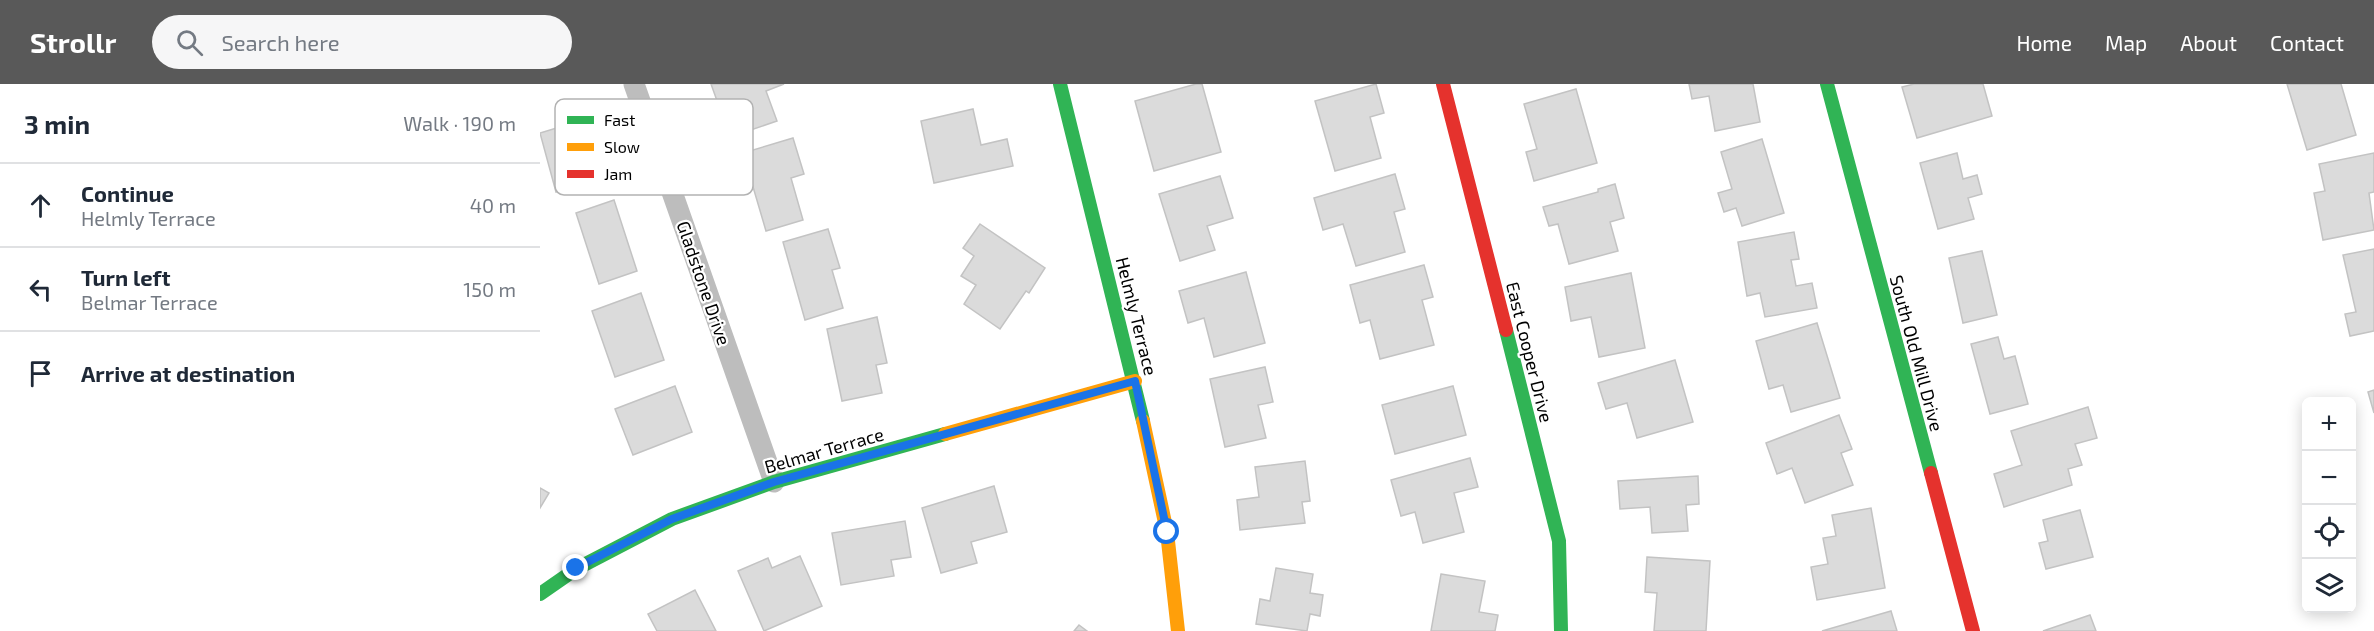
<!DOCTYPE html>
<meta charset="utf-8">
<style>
:root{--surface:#fff;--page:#f6f6f7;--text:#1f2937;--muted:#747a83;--line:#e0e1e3;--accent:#595959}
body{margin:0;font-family:"Exo 2",sans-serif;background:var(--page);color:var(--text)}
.controls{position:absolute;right:18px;bottom:18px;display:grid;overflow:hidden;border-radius:9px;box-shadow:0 3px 15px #0003}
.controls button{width:54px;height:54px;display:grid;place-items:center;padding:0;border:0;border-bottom:2px solid var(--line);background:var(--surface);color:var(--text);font:30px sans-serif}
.stop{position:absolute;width:18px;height:18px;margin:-14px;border:4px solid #1a73e8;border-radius:50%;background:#fff}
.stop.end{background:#1a73e8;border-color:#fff;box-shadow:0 2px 6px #0008}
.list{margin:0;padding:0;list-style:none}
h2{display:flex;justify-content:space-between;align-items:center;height:78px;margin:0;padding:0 24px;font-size:26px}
h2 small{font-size:20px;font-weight:400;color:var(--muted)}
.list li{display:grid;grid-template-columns:39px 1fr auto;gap:18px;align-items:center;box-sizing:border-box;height:84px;padding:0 24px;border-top:2px solid var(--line)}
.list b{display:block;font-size:22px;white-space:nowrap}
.list p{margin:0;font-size:20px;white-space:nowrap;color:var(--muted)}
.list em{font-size:20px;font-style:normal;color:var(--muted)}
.icon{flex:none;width:33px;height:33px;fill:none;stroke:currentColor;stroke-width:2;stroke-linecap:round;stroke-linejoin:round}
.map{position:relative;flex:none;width:1834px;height:547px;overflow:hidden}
header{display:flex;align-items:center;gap:36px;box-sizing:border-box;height:84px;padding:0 30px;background:var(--accent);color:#fff}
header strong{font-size:28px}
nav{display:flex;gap:33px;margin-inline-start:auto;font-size:21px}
.search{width:420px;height:54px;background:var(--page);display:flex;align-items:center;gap:15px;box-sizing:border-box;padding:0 21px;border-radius:33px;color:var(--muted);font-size:22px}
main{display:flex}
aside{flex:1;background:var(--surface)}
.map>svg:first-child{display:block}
</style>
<header>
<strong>Strollr</strong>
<div class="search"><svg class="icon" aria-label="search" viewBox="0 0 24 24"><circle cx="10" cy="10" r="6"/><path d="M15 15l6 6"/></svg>Search here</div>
<nav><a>Home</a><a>Map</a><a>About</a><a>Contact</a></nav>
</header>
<main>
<aside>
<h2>3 min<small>Walk · 190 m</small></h2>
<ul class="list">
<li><svg class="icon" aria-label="ahead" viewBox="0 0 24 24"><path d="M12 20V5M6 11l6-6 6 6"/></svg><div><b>Continue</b><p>Helmly Terrace</p></div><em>40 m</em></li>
<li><svg class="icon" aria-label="left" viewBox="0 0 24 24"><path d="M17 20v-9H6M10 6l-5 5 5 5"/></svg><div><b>Turn left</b><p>Belmar Terrace</p></div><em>150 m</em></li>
<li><svg class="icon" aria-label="arrive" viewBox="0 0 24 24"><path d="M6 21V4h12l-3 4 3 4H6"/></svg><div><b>Arrive at destination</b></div></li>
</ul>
</aside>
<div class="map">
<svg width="1834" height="547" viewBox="0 0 1834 547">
<rect width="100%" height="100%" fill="#fff"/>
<g fill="#dbdbdb" stroke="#c3c3c3" stroke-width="1.5">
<polygon points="171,0 244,0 226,7 237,37 190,53"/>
<polygon points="656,0 662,0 681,68 614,87 595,17"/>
<polygon points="836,0 844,29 830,33 841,74 795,87 775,17"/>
<polygon points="1149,0 1213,0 1220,38 1175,47 1169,12 1152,15"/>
<polygon points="1374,0 1443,0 1452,32 1377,54 1362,3"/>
<polygon points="1747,0 1801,0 1816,51 1767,66"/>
<polygon points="1036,5 1057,79 994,97 986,68 997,65 984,20"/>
<polygon points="433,25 441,61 467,55 473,82 394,99 381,37"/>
<polygon points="43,36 60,95 16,108 0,49"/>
<polygon points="253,54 264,90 251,94 263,136 226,147 203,69"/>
<polygon points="1222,55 1244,129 1202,142 1196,124 1184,128 1178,109 1192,105 1181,68"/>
<polygon points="1417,69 1423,95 1437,91 1442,110 1428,114 1434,135 1398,145 1380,79"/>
<polygon points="1834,69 1834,108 1829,109 1834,146 1783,156 1774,109 1785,107 1779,80"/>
<polygon points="855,90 865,125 854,128 865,168 816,182 803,140 783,146 774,114"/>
<polygon points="680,92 693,134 667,142 675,166 640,177 619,110"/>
<polygon points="1075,100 1084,134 1070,138 1078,167 1029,180 1018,140 1009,142 1003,123 1058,108 1058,105"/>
<polygon points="74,116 97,187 59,200 36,129"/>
<polygon points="440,140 505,184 489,209 486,207 460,245 424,220 436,201 421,192 434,172 423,164"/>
<polygon points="288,145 300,184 292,186 303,224 265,236 243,158"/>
<polygon points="1254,148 1259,175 1251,176 1256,202 1272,199 1277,224 1225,233 1220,209 1207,212 1198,158"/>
<polygon points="1834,165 1834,247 1810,252 1805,230 1816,228 1803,171"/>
<polygon points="1442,167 1457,231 1423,239 1409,174"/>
<polygon points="884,181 893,213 882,216 894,261 840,275 830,236 820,239 810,201"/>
<polygon points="706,188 725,259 674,273 664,234 648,239 639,207"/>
<polygon points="1091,189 1105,264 1059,273 1051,233 1031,237 1025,203"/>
<polygon points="101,209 124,276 75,293 52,227"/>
<polygon points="337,233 347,279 336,281 342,309 302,317 287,245"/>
<polygon points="1277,239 1300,314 1251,328 1243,301 1229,305 1216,257"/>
<polygon points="1458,253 1464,275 1475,272 1488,320 1450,330 1431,260"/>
<polygon points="1135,276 1153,338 1097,354 1087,319 1066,325 1058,299"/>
<polygon points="725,283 733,318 718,321 726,354 685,363 670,295"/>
<polygon points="135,302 152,348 93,371 75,325"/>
<polygon points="913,302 926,351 855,370 842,321"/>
<polygon points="1834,306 1834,329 1828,308"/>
<polygon points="1548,323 1557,354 1535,360 1542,381 1528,385 1532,401 1464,423 1454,390 1482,381 1471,347"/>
<polygon points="1299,331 1312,365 1301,369 1313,401 1265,419 1252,384 1237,390 1226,359"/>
<polygon points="930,374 938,403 914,409 924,448 883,459 875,428 861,432 851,396"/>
<polygon points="765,377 770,417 762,418 765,439 700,446 697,416 719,413 715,383"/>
<polygon points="1158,392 1159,420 1146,421 1148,447 1112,449 1110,423 1080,425 1078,397"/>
<polygon points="454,402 467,448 431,458 437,479 401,489 382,424"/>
<polygon points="0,404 9,409 0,424"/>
<polygon points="1331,424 1345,504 1277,516 1271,483 1288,480 1283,454 1296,452 1292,431"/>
<polygon points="1540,426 1553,473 1506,485 1499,459 1508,457 1503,436"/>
<polygon points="365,437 371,473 351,476 354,492 301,501 292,449"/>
<polygon points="260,472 282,522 224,547 198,487 228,474 232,484"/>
<polygon points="1107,473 1170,477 1166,547 1114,547 1117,509 1105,508"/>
<polygon points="736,484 773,490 770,509 783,511 780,532 770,530 767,547 716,540 720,515 730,517"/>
<polygon points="901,490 945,497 939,528 958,531 955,547 891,547"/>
<polygon points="155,506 176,547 117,547 108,530"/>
<polygon points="1351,527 1357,547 1282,547"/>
<polygon points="1550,531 1556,547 1503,547"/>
<polygon points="539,541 547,547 534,547"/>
</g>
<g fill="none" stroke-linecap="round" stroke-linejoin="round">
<polyline stroke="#bdbdbd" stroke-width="21" points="94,0 234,398"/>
<g stroke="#30b455" stroke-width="14">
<polyline points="520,0 603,337"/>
<polyline points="1287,0 1391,389"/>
<polyline points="966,246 1019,457 1021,547"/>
<polyline points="0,510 36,485 132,435 234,398 405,350"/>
</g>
<g stroke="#ff9f0a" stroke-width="14">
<polyline points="603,337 627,448 638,547"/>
<polyline points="405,350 595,297"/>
</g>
<g stroke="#e5322d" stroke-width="14">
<polyline points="903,0 966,246"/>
<polyline points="1391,389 1433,547"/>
</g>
</g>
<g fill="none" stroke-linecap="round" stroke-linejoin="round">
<polyline stroke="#1a73e8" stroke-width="8" points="36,484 132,435 234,398 595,297 627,448"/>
</g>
<g text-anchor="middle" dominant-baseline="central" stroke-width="4.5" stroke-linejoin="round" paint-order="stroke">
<g font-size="18" fill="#000" stroke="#fff">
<text transform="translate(164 199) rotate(71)">Gladstone Drive</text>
<text transform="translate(597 232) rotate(76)">Helmly Terrace</text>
<text transform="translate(990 268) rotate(76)">East Cooper Drive</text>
<text transform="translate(1377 269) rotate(75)">South Old Mill Drive</text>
<text transform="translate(284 366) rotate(-16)">Belmar Terrace</text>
</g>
</g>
<rect x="15" y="15" width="198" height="96" rx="9" fill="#fff" stroke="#b2b2b2" stroke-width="1.5"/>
<rect x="27" y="32" width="27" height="8" fill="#30b455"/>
<rect x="27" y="59" width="27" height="8" fill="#ff9f0a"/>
<rect x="27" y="86" width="27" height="8" fill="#e5322d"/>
<g font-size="16" fill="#000">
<text x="64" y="42">Fast</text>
<text x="64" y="69">Slow</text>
<text x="64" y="96">Jam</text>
</g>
</svg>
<div class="controls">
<button>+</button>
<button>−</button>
<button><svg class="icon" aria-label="locate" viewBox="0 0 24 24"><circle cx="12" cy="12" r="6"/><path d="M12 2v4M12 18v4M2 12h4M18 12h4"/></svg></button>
<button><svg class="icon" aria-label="layers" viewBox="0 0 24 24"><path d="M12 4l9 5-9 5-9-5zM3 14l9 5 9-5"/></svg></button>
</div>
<div class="stop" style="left:627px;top:448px"></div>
<div class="stop end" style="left:36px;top:484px"></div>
</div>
</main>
